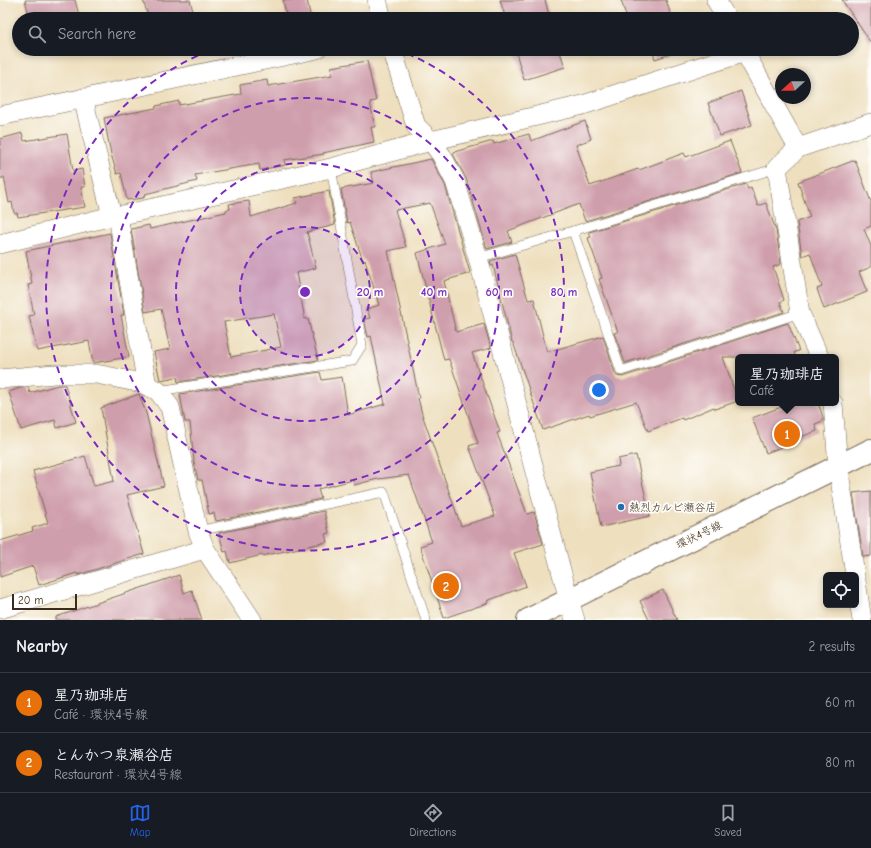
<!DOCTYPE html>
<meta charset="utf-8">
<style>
:root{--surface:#171b24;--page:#242831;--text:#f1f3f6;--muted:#9ea1a6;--line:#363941;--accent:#2563eb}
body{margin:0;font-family:"Comic Neue","Klee One",sans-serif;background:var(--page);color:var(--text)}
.controls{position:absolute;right:12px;bottom:12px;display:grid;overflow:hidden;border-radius:6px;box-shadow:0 2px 6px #0003}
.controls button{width:36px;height:36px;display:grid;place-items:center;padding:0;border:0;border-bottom:1px solid var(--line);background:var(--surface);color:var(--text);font:20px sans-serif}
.compass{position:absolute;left:775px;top:68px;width:36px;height:36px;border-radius:50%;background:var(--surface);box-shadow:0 2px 6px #0003;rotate:249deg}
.scale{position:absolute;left:12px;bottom:10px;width:65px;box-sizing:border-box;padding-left:4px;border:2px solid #3b2a1e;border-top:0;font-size:11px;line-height:14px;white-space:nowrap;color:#3b2a1e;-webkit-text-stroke:3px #fdfcf7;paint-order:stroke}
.you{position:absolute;left:599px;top:390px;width:14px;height:14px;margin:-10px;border:3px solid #fff;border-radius:50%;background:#1a73e8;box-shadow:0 0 0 6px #1a73e833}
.badge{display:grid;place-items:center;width:26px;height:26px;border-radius:50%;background:var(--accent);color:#fff;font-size:13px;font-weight:700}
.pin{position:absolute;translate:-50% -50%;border:2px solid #fff;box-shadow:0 1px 4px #0006}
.popup{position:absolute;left:735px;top:354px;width:104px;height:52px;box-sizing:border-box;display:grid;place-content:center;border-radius:6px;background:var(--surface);filter:drop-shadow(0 1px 3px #0005);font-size:13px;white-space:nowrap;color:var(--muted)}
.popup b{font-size:15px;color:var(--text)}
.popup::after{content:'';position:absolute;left:50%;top:100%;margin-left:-8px;border:8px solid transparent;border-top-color:var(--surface)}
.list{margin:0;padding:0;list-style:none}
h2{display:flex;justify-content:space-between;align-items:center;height:52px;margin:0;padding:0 16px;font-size:17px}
h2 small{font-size:13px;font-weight:400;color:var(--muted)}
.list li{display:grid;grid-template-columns:26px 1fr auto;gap:12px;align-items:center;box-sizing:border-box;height:60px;padding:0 16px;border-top:1px solid var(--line)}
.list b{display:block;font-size:15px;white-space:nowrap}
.list p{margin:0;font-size:13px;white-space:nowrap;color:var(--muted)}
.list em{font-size:13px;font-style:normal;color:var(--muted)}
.icon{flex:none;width:22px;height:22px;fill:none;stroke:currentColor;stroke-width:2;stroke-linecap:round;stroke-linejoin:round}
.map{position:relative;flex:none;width:871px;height:620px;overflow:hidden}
.search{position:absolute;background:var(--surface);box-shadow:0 2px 6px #0003;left:12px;right:12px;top:12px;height:44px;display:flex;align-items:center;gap:10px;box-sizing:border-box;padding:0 14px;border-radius:22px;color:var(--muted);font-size:15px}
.sheet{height:172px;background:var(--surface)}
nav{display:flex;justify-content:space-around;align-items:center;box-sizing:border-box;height:56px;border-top:1px solid var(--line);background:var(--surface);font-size:11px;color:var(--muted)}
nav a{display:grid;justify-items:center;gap:2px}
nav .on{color:var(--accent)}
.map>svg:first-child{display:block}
</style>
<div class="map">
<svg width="871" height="620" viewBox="0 0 871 620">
<rect width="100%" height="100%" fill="#fdfcf7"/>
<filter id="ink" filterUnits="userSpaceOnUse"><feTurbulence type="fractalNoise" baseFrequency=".025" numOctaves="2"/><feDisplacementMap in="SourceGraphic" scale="8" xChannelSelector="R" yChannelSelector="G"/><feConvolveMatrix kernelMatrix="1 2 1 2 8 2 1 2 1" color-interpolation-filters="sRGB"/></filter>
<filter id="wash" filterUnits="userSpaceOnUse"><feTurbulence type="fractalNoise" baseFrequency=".012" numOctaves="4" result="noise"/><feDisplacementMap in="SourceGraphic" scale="16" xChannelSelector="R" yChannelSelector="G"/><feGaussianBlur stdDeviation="0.9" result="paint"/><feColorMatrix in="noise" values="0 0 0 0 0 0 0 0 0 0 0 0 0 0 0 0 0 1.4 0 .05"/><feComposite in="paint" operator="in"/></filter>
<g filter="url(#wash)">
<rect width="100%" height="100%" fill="#eedfbe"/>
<g id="blocks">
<g fill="#cf9eac" fill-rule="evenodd">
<polygon points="25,0 75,0 80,19 30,19"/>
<polygon points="143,0 190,0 195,19 149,19"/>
<polygon points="283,0 307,0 311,19 287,19"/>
<polygon points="500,0 545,0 550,19 506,19"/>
<polygon points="621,0 666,0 672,19 627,19"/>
<polygon points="842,0 871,0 871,43"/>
<polygon points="515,49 559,49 565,67 524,80"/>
<polygon points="652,49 680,49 680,51 655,59"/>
<polygon points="367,61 376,101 370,102 375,127 371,127 374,142 323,153 324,154 284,160 285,165 260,170 259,164 195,175 197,181 145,194 146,195 143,196 144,198 127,200 121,173 117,174 111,154 104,118 156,108 156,106 179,101 179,105 241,94 240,85 267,80 268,86 332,75 331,67"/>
<polygon points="741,91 752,125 720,136 708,103"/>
<polygon points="585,121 591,139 576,145 590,186 638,169 639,170 684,153 686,157 730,141 742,173 585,221 579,204 508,231 512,242 487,249 466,178 453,154 454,152 493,141 494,144 529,134 531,141"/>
<polygon points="22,133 24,141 67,134 73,171 82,169 85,187 81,187 85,207 18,217 17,213 14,213 12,202 9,203 4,177 0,179 0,139"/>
<path d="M431 159 445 185 470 273 444 281 456 332 484 324 491 348 472 353 500 432 497 433 527 514 534 512 543 544 514 553 526 586 487 601 488 603 444 618 420 546 432 542 409 475 378 479 354 485 353 480 318 489 321 499 216 521 214 513 209 514 202 480H198L194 462 190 422H185L180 394 320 372 322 380 342 377 348 415 385 404 371 336 368 337 364 319 370 318 367 309 379 305 365 260 363 261 350 222 347 223 341 189 374 183 371 172ZM430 203 445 244 417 253 444 360 449 359 478 443 469 446 495 516 461 526 422 414 418 398H419L388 251 406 247 395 210Z"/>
<polygon points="855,160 871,202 871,226 864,229 871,246 871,267 859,272 867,292 824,309 817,289 822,287 810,253 802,256 797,222 810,217 798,182"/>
<polygon points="746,184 748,189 751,187 758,206 766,203 776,230 781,264 773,267 784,300 780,302 784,312 625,363 614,333 618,332 599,279 602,278 588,238 591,237 589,232"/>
<path d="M329 191 335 225 307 232 316 268 296 273 305 319H308L318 360 178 382 177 377 160 380 154 352 170 349 161 309 145 312 131 229 149 225 150 229 226 212V210L230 209 229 204 249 201 251 217 297 203 295 198ZM274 314 281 347 231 357 224 322Z"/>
<polygon points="110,233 124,315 121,315 129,357 93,363 89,341 37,351 29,316 34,315 28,285 32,284 26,251"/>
<polygon points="515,254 528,300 534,299 547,352 603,336 615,373 617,376 622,377 788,323 799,351 794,352 795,357 723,357 738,401 715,409 714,407 683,420 682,418 648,431 636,402 590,416 589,414 543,430 513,342 512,342 493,265 491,266 490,261"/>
<polygon points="58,385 65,385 76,422 57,428 55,420 21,430 9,392 20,388 28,387 30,393"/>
<polygon points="139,394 146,413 164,486 127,495 144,554 78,575 77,573 39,585 33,566 0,577 0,541 33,531 32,528 48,523 33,471 85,456 94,486 114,481 101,408"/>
<polygon points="792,403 818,403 823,417 823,421 815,424 817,431 781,444 782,447 766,453 752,418"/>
<polygon points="636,455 650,516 601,527 590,472 619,466 618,459"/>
<polygon points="871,491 871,556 863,557 853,493"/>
<polygon points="324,511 329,533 325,534 327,542 262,556 262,555 230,563 227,551 224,552 219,533"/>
<polygon points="179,575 184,593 192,590 202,620 56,620 56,617"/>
<polygon points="663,590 677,620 649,620 640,601"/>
</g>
</g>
</g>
<g filter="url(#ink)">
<use href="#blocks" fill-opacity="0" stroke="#7a6956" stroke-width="1"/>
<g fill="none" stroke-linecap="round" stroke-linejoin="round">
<g stroke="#7a6956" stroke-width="10">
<g id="service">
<polyline points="573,231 621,371 800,313"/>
<polyline points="478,258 573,231 777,168"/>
<polyline points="158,391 352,361 362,345 331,168"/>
<polyline points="198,531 384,492 426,620"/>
</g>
</g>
<g stroke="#7a6956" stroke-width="20">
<g id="minor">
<polyline points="377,0 382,19"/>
<polyline points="716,0 727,19"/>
<polyline points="392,49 416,126 431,141 442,156 455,181 478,258 569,600 575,620"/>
<polyline points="743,49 798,148 777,168 800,313 819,357"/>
<polyline points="83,98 112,216"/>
<polyline points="0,116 317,49"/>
<polyline points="798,148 871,123"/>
<polyline points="118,216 147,386"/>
<polyline points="0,244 112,216 118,216 331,168 431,141 583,105 745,52"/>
<polyline points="0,379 54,374 96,374 142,383 158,391 170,407 198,531 205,549 252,620"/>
<polyline points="833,403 838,466 855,575"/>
<polyline points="856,581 862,620"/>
<polyline points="0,609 205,549"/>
</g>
</g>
<g stroke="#7a6956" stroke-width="24">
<polyline id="primary" points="528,620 871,450"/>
</g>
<use href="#service" stroke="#fff" stroke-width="9"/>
<use href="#minor" stroke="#fff" stroke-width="19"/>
<use href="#primary" stroke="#fff" stroke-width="22"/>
</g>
</g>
<circle cx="305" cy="292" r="65" fill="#7b2cbf" fill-opacity=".12"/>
<g fill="none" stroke="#7b2cbf" stroke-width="2" stroke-dasharray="7 5">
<circle cx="305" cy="292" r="65"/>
<circle cx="305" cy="292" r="129"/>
<circle cx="305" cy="292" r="194"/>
<path d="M396 49A259 259 0 1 1 214 49"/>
</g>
<circle fill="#1f6fb2" stroke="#fdfcf7" stroke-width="1.5" cx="621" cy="507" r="4"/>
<g text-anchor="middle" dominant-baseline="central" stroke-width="3.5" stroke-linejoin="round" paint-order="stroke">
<g font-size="11" fill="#3b2a1e" stroke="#fdfcf7" text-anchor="start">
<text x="629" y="507">熱烈カルビ瀬谷店</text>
</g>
<g font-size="11" fill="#3b2a1e" stroke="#fdfcf7">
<text transform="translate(699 535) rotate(-26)">環状4号線</text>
</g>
</g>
<circle cx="305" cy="292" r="6" fill="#7b2cbf" stroke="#fdfcf7" stroke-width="2"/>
<g font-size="12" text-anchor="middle" font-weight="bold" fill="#7b2cbf" stroke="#fdfcf7" stroke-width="3.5" stroke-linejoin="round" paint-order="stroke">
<text x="370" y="296">20 m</text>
<text x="434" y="296">40 m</text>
<text x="499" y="296">60 m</text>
<text x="564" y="296">80 m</text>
</g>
</svg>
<div class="controls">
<button><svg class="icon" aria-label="locate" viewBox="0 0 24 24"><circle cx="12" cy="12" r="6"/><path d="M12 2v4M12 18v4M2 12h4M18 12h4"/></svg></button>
</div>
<svg class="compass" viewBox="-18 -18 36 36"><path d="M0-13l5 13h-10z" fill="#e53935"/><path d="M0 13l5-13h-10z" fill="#9ea1a6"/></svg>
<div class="scale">20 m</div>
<div class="you"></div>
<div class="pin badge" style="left:787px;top:434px;background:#e8710a">1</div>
<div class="popup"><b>星乃珈琲店</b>Café</div>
<div class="pin badge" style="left:446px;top:586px;background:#e8710a">2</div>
<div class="search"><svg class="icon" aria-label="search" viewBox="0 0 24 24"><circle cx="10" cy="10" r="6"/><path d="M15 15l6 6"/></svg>Search here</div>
</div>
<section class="sheet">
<h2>Nearby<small>2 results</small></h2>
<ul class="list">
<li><span class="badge" style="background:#e8710a">1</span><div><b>星乃珈琲店</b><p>Café · 環状4号線</p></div><em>60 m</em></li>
<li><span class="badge" style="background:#e8710a">2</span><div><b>とんかつ泉瀬谷店</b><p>Restaurant · 環状4号線</p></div><em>80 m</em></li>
</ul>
</section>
<nav>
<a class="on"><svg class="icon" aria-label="map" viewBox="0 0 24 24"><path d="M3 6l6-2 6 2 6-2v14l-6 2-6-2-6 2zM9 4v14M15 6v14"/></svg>Map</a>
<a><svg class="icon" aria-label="directions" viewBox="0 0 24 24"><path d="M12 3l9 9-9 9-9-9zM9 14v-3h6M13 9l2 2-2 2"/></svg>Directions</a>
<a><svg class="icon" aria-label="saved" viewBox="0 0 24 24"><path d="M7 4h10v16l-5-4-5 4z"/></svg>Saved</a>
</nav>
